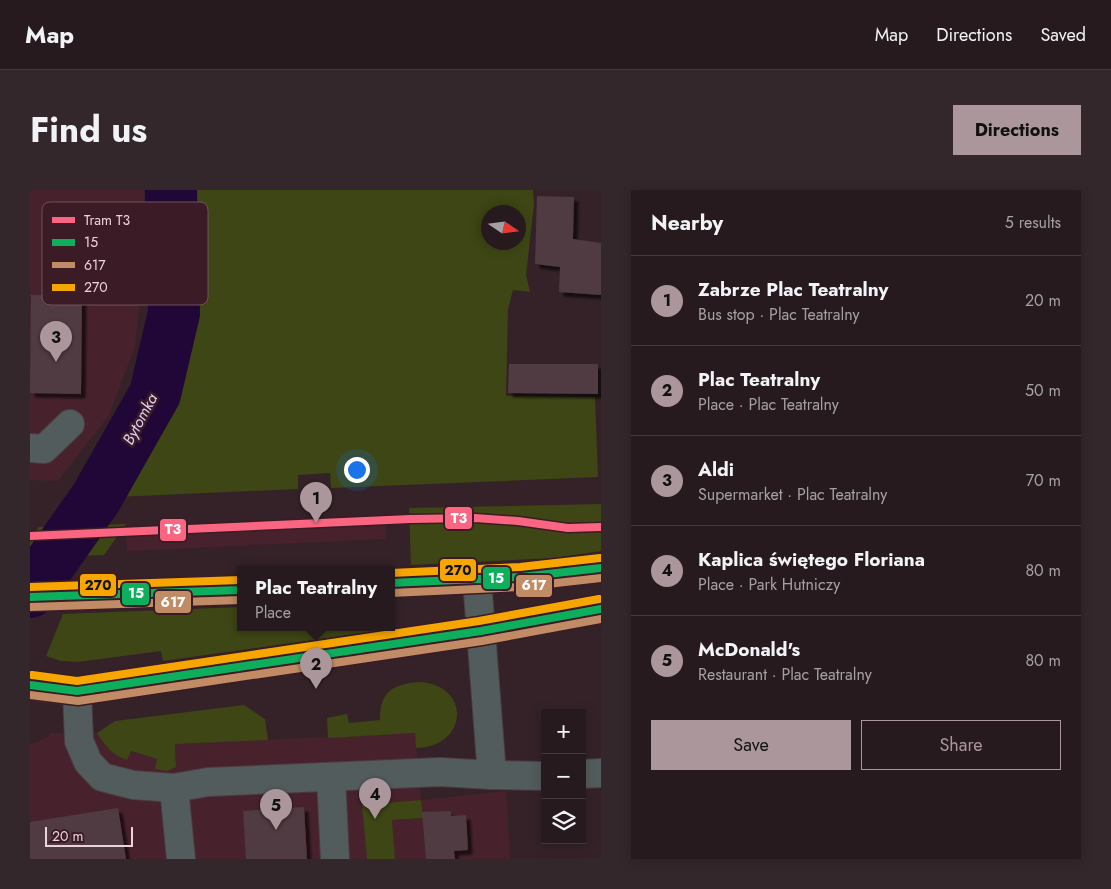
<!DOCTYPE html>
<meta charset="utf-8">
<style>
:root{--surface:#271a1e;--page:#33272b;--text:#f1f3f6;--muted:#a4a1a4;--line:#43383c;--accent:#ab969b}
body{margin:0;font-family:Jost,sans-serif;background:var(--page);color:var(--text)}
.controls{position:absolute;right:15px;bottom:15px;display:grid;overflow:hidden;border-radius:0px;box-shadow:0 2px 12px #0003}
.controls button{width:45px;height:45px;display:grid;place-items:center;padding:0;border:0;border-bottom:1px solid var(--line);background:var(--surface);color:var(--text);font:25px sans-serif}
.compass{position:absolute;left:451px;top:15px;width:45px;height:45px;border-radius:50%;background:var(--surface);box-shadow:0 2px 12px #0003;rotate:103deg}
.scale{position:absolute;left:15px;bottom:12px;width:88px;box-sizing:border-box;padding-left:5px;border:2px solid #ebd4d9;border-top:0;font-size:14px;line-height:18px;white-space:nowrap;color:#ebd4d9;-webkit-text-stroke:4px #3b1b25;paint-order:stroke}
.you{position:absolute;left:326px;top:279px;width:18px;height:18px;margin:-12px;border:4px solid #fff;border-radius:50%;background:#1a73e8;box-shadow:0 0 0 8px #1a73e833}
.badge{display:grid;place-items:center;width:32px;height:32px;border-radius:50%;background:var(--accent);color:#111;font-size:16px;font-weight:700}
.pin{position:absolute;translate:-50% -41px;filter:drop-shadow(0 1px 2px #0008)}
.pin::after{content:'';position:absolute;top:26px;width:18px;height:15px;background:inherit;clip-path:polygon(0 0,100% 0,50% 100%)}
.popup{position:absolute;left:207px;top:376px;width:158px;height:65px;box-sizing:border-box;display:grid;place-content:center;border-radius:0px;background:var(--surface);filter:drop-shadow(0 1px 4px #0005);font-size:16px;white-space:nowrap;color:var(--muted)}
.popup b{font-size:19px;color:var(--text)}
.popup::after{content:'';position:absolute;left:50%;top:100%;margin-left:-10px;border:10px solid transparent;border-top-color:var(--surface)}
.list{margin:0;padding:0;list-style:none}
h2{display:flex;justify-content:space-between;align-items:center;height:65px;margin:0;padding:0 20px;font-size:21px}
h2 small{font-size:16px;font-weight:400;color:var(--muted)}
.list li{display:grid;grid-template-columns:32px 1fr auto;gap:15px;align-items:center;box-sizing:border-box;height:90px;padding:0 20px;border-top:1px solid var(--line)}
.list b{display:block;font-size:19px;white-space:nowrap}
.list p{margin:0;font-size:16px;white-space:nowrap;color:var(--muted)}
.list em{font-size:16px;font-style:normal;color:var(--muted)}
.actions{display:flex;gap:10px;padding:15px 20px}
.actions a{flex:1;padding:11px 0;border:1px solid var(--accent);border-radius:0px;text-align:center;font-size:18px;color:var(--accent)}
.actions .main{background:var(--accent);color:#111}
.icon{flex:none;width:28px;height:28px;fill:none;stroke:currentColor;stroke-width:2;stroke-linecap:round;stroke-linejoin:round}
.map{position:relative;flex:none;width:571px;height:669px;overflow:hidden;border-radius:0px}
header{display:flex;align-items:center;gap:30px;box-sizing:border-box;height:70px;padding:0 25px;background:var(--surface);border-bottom:1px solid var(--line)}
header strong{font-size:24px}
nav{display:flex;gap:28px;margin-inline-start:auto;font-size:18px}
.intro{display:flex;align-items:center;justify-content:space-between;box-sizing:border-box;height:120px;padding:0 30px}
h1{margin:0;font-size:35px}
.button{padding:12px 22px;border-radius:0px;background:var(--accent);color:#111;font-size:18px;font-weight:700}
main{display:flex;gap:30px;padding:0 30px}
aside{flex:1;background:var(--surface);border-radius:0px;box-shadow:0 2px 12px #0003}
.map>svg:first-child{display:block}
</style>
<header>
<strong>Map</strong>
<nav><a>Map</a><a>Directions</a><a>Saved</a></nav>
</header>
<div class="intro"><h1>Find us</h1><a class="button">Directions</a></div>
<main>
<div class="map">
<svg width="571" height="669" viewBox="0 0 571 669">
<defs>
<filter id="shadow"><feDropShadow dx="4.5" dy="4.5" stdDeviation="1" flood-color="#0009"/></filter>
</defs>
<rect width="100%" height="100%" fill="#342228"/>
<g fill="#47222d">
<polygon points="0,0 114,0 113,84 105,156 79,225 28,291 0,290"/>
<polygon points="355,325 356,349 97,361 96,337"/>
<polygon points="20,543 67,543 76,557 100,561 128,569 125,579 146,577 145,554 385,543 391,610 476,601 480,669 365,669 362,630 393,628 391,611 333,615 337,669 0,669 0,553 5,553 18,547"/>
</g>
<g fill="#3d4614" fill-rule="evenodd">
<path d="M151 0H503L504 14 496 85 500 102 483 100 478 119 476 206 565 207 568 287 301 298 300 283 268 285V299L86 307 135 210 153 116ZM458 22H488V52H458Z"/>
<polygon points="571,314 571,361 524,368 381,375 379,318"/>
<polygon points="96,334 74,365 0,368 0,348 9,337"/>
<polygon points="211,417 211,438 361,438 361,439 133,471 131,461 48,472 31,471 16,466 33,424"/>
<path d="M388 492C442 494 439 557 386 558L385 543 298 548 297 528 317 524 319 533 350 530C350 502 361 495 388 492Z"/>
<path d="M214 515 235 529 238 550 145 554 146 577 137 581 125 579 127 569 101 561 97 570C81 564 76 557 67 543L85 531Z"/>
<polygon points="391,610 393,628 362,630 365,669 337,669 332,615"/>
</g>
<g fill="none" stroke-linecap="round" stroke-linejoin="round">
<polyline stroke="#210737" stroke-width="52" points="0,402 66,308 125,204 144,123 141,0"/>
</g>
<g fill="#513a42" filter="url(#shadow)">
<polygon points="507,6 544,7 543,49 571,53 571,105 529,102 530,77 505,74"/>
<polygon points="1,105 52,106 51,204 0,203"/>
<polygon points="479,174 568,174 568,204 478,203"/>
<polygon points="274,617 277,669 216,669 213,621"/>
<polygon points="88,618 96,669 0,669 0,632"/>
<polygon points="421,621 421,626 436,625 438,660 424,661 425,669 396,669 392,622"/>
</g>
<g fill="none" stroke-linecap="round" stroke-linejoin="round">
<g stroke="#4c3d42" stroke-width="30">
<g id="minor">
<polyline points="0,258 14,259 40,234"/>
<polyline points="447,390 462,585"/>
<polyline points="47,501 49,551 58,572 72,587 103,595 144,598 178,592 410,582 462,585 515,586"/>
<polyline points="552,584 571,583"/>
<polyline points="301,587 305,669"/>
<polyline points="144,598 151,669"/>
</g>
</g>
<g stroke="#4c3d42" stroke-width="30">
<g id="major">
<polyline points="361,393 491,387 571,378"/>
<polyline points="0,407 211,400"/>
<polyline points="0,495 11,497 47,501 451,441 571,419"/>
</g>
</g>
<use href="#minor" stroke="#535c5c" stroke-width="28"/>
<use href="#major" stroke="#566966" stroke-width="28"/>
<g stroke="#3b1b25" stroke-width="11">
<g id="bus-1">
<polyline points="361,393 491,387 571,378"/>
<polyline points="0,407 211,400"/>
<polyline points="0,495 47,501 451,441 571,419"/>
</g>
</g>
<g stroke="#3b1b25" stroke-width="11">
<g id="bus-2">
<polyline points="361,403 491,397 571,388"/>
<polyline points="0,417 211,410"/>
<polyline points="0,505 48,511 452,451 571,429"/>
</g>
</g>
<g stroke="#3b1b25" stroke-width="11">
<g id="bus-3">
<polyline points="361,383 490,377 570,368"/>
<polyline points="0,397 211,390"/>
<polyline points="2,485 47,491 449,431 569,409"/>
</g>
</g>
<use href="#bus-1" stroke="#0daf5c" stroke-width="8"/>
<use href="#bus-2" stroke="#c18c65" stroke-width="8"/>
<use href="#bus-3" stroke="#f7a600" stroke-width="8"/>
<g stroke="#3b1b25" stroke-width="11">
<polyline id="tram-1" points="0,346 380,329 445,328 488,331 538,338 571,337"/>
</g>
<use href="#tram-1" stroke="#fa6682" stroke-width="8"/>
</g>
<g text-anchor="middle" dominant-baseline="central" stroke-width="5" stroke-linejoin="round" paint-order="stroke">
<g font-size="16" font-style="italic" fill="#dfd0f9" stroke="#3b1b25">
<text transform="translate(110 229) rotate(-62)">Bytomka</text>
</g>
</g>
<rect x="12" y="12" width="166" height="103" rx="8" fill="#3b1b25" stroke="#70525b" stroke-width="1"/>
<rect x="22" y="27" width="23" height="6" fill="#fa6682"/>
<rect x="22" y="49" width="23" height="7" fill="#0daf5c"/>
<rect x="22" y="72" width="23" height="6" fill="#c18c65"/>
<rect x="22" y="94" width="23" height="7" fill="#f7a600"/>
<g font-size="14" fill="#ebd4d9">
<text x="54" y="35">Tram T3</text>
<text x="54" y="57">15</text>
<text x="54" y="80">617</text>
<text x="54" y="102">270</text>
</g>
<g stroke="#3b1b25" stroke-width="2">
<rect x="414" y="316" width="29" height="24" rx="5" fill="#fa6682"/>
<rect x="129" y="328" width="28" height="24" rx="5" fill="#fa6682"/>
<rect x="409" y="368" width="38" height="24" rx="5" fill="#f7a600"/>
<rect x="452" y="376" width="29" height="24" rx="5" fill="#0daf5c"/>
<rect x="49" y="383" width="38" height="24" rx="5" fill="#f7a600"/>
<rect x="485" y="384" width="38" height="24" rx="5" fill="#c18c65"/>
<rect x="91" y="392" width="29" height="24" rx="5" fill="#0daf5c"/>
<rect x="124" y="400" width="38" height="24" rx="5" fill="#c18c65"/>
</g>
<g font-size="14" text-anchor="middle" font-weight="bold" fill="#fff">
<text x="429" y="333">T3</text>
<text x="143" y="344">T3</text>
<text x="466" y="393">15</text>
<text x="504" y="400">617</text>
<text x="106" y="408">15</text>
<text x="143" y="417">617</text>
</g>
<g font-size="14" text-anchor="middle" font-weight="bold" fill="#111">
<text x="428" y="385">270</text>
<text x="68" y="400">270</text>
</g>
</svg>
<div class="controls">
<button>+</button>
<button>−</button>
<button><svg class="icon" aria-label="layers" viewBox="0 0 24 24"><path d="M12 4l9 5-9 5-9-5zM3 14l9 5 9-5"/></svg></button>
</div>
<svg class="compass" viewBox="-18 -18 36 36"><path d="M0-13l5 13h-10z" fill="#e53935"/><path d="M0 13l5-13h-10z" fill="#a4a1a4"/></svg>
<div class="scale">20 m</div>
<div class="you"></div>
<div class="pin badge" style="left:286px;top:333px">1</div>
<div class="pin badge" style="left:286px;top:499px">2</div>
<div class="popup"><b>Plac Teatralny</b>Place</div>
<div class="pin badge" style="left:26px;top:172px">3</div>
<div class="pin badge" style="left:345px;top:629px">4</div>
<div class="pin badge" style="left:246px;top:640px">5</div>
</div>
<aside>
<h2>Nearby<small>5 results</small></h2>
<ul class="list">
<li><span class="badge">1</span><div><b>Zabrze Plac Teatralny</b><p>Bus stop · Plac Teatralny</p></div><em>20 m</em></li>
<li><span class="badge">2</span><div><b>Plac Teatralny</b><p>Place · Plac Teatralny</p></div><em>50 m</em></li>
<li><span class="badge">3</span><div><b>Aldi</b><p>Supermarket · Plac Teatralny</p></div><em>70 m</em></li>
<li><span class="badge">4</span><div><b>Kaplica świętego Floriana</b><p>Place · Park Hutniczy</p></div><em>80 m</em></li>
<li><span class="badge">5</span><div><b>McDonald's</b><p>Restaurant · Plac Teatralny</p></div><em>80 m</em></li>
</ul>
<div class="actions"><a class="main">Save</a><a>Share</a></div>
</aside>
</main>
